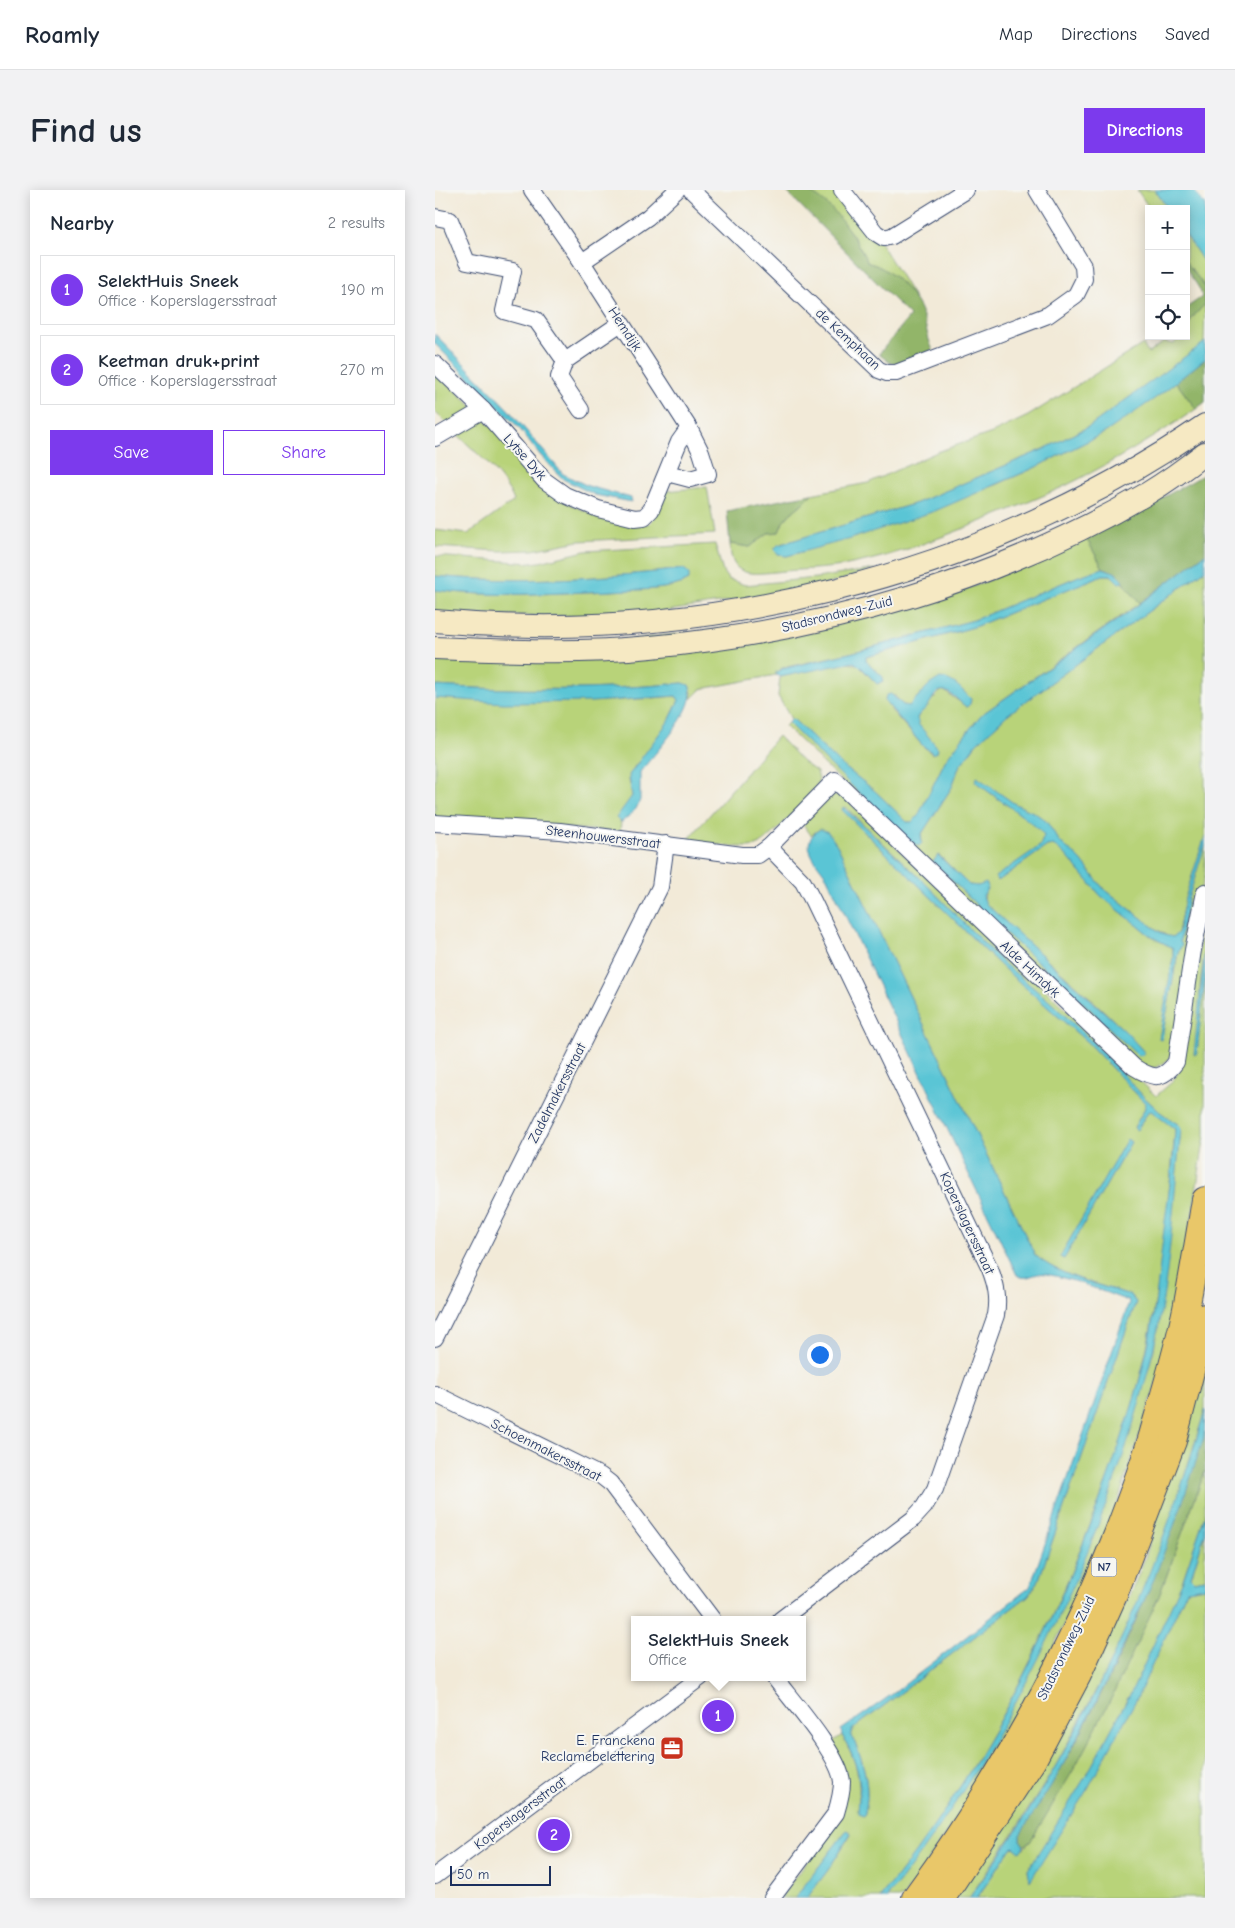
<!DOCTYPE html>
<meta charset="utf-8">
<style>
:root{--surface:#fff;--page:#f2f2f3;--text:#1f2937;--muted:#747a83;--line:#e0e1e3;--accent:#7c3aed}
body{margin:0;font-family:"Comic Neue",sans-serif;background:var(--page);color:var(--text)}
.controls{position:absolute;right:15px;top:15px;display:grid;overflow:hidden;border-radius:0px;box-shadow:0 2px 12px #0003}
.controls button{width:45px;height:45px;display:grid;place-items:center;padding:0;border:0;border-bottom:1px solid var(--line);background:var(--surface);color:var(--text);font:25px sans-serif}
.scale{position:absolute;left:15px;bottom:12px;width:101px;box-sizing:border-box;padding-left:5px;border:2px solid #1b2f5e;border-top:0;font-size:14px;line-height:18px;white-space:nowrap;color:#1b2f5e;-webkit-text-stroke:4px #f6f6f2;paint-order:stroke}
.you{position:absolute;left:384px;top:1164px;width:18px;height:18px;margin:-12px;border:4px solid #fff;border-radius:50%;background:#1a73e8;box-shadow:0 0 0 8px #1a73e833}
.badge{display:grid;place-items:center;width:32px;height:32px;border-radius:50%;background:var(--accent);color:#fff;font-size:16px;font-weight:700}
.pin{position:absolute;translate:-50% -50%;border:2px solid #fff;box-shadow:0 1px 5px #0006}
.popup{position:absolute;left:196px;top:1426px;width:175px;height:65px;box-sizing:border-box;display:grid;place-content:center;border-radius:0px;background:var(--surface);filter:drop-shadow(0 1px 4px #0005);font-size:16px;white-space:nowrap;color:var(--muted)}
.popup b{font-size:19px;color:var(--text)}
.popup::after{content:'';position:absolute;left:50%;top:100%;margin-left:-10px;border:10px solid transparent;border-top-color:var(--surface)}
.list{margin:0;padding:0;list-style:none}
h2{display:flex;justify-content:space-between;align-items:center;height:65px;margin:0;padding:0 20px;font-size:21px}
h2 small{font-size:16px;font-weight:400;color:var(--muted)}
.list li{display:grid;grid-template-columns:32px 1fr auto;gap:15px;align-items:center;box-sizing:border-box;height:70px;margin:0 10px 10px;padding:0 10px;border:1px solid var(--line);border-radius:0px}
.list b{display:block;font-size:19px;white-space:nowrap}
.list p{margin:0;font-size:16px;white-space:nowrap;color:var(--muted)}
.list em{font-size:16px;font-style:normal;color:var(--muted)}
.actions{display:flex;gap:10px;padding:15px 20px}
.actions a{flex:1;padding:11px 0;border:1px solid var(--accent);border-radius:0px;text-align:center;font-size:18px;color:var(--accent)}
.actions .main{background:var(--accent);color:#fff}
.icon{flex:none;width:28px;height:28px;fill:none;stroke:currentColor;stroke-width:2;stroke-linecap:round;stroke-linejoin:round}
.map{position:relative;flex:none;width:770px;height:1708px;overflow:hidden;border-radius:0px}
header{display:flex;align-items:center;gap:30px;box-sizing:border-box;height:70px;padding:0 25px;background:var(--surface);border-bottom:1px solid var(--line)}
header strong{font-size:24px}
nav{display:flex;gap:28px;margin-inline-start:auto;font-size:18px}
.intro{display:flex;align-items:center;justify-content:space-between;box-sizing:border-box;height:120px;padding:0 30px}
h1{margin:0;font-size:35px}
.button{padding:12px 22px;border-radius:0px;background:var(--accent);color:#fff;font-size:18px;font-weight:700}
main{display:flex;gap:30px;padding:0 30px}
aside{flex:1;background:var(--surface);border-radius:0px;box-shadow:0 2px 12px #0003}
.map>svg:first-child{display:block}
</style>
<header>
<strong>Roamly</strong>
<nav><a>Map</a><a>Directions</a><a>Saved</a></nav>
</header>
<div class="intro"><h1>Find us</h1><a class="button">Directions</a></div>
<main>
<aside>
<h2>Nearby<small>2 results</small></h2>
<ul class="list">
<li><span class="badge">1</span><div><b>SelektHuis Sneek</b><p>Office · Koperslagersstraat</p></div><em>190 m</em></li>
<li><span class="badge">2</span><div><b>Keetman druk+print</b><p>Office · Koperslagersstraat</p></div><em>270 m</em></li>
</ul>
<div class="actions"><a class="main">Save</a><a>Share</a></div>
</aside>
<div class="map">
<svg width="770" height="1708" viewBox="0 0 770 1708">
<rect width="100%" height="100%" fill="#f6f6f2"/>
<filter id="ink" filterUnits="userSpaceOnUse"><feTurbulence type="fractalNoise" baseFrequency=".02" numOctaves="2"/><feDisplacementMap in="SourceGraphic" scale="10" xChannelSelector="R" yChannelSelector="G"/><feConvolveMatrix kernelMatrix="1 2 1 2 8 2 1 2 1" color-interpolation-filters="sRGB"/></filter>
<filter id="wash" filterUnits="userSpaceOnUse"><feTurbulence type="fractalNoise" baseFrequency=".0096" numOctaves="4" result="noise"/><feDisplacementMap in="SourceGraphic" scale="20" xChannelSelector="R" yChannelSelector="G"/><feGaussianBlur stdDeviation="1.12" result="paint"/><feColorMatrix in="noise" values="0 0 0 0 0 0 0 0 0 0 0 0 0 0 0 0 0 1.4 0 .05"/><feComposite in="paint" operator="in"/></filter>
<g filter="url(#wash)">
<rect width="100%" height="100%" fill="#f2ead8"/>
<g fill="#b8d379" stroke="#6a816c" fill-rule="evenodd">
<path d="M369 0H402L447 55 480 109C470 97 448 75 433 73L417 44 384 8Z"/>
<polygon points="702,0 720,0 733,19 715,19"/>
<polygon points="751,45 770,74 770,97 751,72"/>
<path d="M770 114 769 153 655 236 607 260 482 313 343 355V365L352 366 362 363 561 295 597 279 671 242 741 192 761 219C720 247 675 274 630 296 604 308 577 319 550 330 507 347 463 365 417 374 395 379 372 379 350 381 322 383 295 392 295 354L315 357 333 343 344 342 348 332 355 324 375 307 376 304 433 293 502 262 557 243 593 226 708 154 713 163 729 152 739 154 744 146H751C751 133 761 123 770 114Z"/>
<polygon points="0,180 40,219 13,235 0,222"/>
<path d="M49 229 133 313C158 327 186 331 214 334 222 327 225 311 231 301L272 297 280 344 144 351 98 360 65 361 0 357V340L33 344 79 311C69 285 42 264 22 244Z"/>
<path d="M651 348 668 378 644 386 539 430 419 462 347 478 342 482 341 485 266 499 256 509 257 503 254 495 248 493C164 501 83 501 0 496V465L33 468 474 418 545 394Z"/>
<path d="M280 354 288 382 293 389 310 395 381 388 441 379 380 398 194 427 0 424V400C57 408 118 403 176 401 201 399 232 402 254 390L249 379C167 388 82 394 0 386V366L96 373 105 372 150 361Z"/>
<path d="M770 380V646L750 708 743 743 741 746 734 747 718 737 668 698 645 669 625 652 611 631 600 623 580 614 568 606 540 591C554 604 603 634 609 646L605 656 561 687 563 691 612 656 618 655 630 664 666 706 717 747 738 758V768L725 850 727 848 753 709 770 655V686L766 700 739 861C731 873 724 880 708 877L555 735 350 536 353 533 402 580 487 651 486 645 517 597 524 577 541 554 572 525ZM504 665 534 695 543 696 550 702 549 710 551 714C603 764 661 808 709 862L703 866 656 820 564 737 498 672Z"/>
<path d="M668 385C684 383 695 402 705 413L546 525 511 569 483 626 477 632H472L440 601 403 572 359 530 356 529 343 506 345 487 408 473 422 474 442 494 448 491V487L431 471V467L539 437ZM494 495 536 509 535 514 532 517 508 500C503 502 485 523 482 528L483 535 497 551V564L487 555 456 520 459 505 468 515 474 516Z"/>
<path d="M241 506 244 510 235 529 211 564 199 577 194 589 197 606 184 631 186 632 185 642 0 628V508C81 513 161 514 241 506Z"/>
<path d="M343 546 368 572 382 582 384 589 381 598C368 612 337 649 323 655 310 661 268 652 253 650Z"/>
<path d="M395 605 408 606 721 906 738 891 744 881 770 722V757L765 797 762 864 770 785V945L758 1021 727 1175 674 1339 575 1548 468 1708H452L465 1691 560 1548 594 1486 628 1416 658 1346 684 1276 719 1160 746 940 744 935 725 922 709 907 655 849 612 809 568 773 485 688 410 617 407 620 566 776 652 852 710 913V918L699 937 702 939 713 922 716 921 739 937 740 941C733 1013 727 1086 712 1157 702 1206 685 1255 668 1301 615 1446 543 1588 445 1708H372L393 1680 416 1644 415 1641H411L360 1708H345L406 1625 396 1553 407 1545C423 1575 426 1588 423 1621L429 1626C437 1597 428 1570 416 1544L417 1540 593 1406 603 1392 701 1112 695 1105C666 1095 623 1086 600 1065L402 655 385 639 376 645 367 633ZM692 950 696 952 629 1069 625 1067Z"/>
<path d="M770 1167V1220L742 1310 708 1402 670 1483 619 1579 575 1648 534 1708H519L675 1443C695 1406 713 1369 721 1328Z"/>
<polygon points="770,1281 770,1325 746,1395 699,1497 654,1581 593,1680 595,1690 653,1598 702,1508 752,1400 770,1397 770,1708 542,1708 576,1658 578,1657 582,1659 589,1658 595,1652 724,1406"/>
<polygon points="770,1343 770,1389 759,1391 756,1388"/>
</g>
<g fill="#92b569" stroke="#567264">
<path d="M350 0C356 0 364 0 369 0 398 10 420 48 433 73 455 76 484 108 489 130 492 140 493 150 498 160L461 174 455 173 444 164 475 126Z"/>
<path d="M751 72 770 97V114L757 128 751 141V118L767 107C765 93 751 86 751 72Z"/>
<polygon points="770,169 770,212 761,219 741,192"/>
<path d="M770 284V364L705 413C697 404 680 379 668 378L651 348 695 326Z"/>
<polygon points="376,304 375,307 355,324 348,332 344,342 333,343 315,357 295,354 292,321"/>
<path d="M770 1242V1281L724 1406 676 1509 639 1579 595 1652 589 1656 585 1650V1645C595 1625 609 1607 621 1587 640 1556 656 1522 673 1490 713 1410 742 1327 770 1242Z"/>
</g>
<g fill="#5ac5d5" stroke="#3a7a9a">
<polygon points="720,0 759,0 770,16 770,74 751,45 751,19 733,19"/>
<polygon points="0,144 72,218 128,284 153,296 196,308 197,312 160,305 128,289 106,266 85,239 0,154"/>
<polygon points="770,152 770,169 722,207 671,242 597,279 500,321 415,349 352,366 343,365 339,359 343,355 482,313 607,260 655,236"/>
<polygon points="770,364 770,380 572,525 541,554 524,577 517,597 486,645 487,653 484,656 471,649 353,533 356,529 359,530 403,572 440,601 472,632 477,632 483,626 511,569 546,525 691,424"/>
<polygon points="668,378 682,383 688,392 684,393 676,385 668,385 539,437 431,467 431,471 448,487 448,491 442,494 427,478 419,472 345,487 341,485 341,482 347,479 419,462 539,430 644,386"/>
<path d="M249 379 254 383V390C232 402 201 399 176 401 118 403 57 408 0 400V386C82 394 167 388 249 379Z"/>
<path d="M505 488C519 489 527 500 536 509L535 514 532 517 530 516C523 511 511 495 502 503 498 506 496 512 493 516 489 521 485 522 482 528L484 535 503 558 502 562 499 564 487 555 450 511 451 505 456 504 468 515 474 516 494 495Z"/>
<path d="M248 493 254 495C266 516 218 565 205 582V610L201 619 187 632 184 631 181 628 197 606 194 585 235 529 244 510 241 506 157 512 69 513 0 508V496C83 501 164 501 248 493Z"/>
<path d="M542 587 580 614 600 623 611 631 625 652 645 669 668 698 718 737 729 745 738 747 743 743 750 708 770 646V655L753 709 745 751 747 755 743 762 727 848 726 850 724 849 738 768V758L717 747 666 706 630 664 618 655 612 656 563 691 560 687 605 656 609 646C603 634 554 604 540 591Z"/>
<path d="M408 617 485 688 568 773 612 809 655 849 709 907 725 922 744 935 746 940C738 1012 735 1091 718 1161 672 1353 574 1553 452 1708H445C542 1589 615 1448 667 1304 684 1257 701 1209 712 1160 721 1120 724 1079 729 1039 733 1006 739 972 740 939L716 921 713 922 702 940 699 938 710 918V913L652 852 566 776 407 620Z"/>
<path d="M385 639 393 642 402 655 600 1065C623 1086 666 1095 695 1105L701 1112 603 1392 593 1406 417 1540 416 1544C428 1571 437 1597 429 1626L425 1625 423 1621 425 1597 423 1582 416 1562 407 1545 406 1540 459 1503 595 1397 694 1113 693 1111C666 1101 639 1089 611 1084 600 1081 592 1092 582 1085L392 687C381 671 362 654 385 639Z"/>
<polygon points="503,665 534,695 543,696 551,693 553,697 548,706 551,714 691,842 709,862 708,865 703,866 656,820 564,737 498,672"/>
<polygon points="770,757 770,785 762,864 759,864"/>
<polygon points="692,949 696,952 629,1069 625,1067"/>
<path d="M770 1220 769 1247 746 1317 719 1389 673 1489 644 1545 622 1586 585 1645V1650L589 1656 585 1662 579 1657 576 1658 542 1708H534C643 1562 720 1394 770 1220Z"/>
<polygon points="770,1325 770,1343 756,1387 759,1391 770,1389 770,1397 752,1400 702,1508 653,1598 595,1691 593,1680 654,1581 699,1497 748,1390"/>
<polygon points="413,1640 416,1643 393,1680 372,1708 360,1708 411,1641"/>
</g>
</g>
<g filter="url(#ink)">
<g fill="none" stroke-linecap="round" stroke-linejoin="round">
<g stroke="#3b4b70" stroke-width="18">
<g id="minor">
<polyline points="97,0 147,72 254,238 266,262 273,284 255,289 232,283"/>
<polyline points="256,0 444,180 452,183 461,183 613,125 641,105 649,89 648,76 602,0"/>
<polyline points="407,0 441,43 449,48 457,46 531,0"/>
<polyline points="0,27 15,30 32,72 78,81 69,121 101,130 130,171"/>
<polyline points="147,72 213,27 242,0"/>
<polyline points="0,174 48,220 109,290 130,305 163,319 200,328 209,327 216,320 244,252 254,238"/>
<polyline points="146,220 124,187 130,171 186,133"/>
<polyline points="0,248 48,220"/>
<path d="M0 633 125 641 307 665H323L334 657 400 590 699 877C718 889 727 891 741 872L758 760 770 702"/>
<path d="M334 657 368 692 378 711 555 1079C561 1095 564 1107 561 1125L500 1299 489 1317 478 1329 345 1430"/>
<polyline points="0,1148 225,697 231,654"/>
<polyline points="0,1204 166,1286 175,1293 278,1430"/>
<polyline points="0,1686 266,1487"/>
<path d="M337 1708 401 1623C404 1613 407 1603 407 1592 405 1565 357 1511 339 1487"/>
</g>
</g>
<g stroke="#3b4b70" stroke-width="24">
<g id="secondary">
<path d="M0 431C267 456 547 387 770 235"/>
<path d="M0 458C72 461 144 464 216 457 389 441 563 391 713 303 733 291 752 277 770 263"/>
</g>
</g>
<g stroke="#3b4b70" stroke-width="28">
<g id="trunk">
<path d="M480 1708C562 1596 630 1476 681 1347 694 1313 707 1280 717 1246 729 1204 742 1162 751 1119 758 1083 764 1046 770 1010"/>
<polyline points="507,1708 598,1570 643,1485 679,1405 738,1251 770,1127"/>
</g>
</g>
<use href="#minor" stroke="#fff" stroke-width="16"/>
<use href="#secondary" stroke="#f6e9c3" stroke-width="22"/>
<use href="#trunk" stroke="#e9c769" stroke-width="26"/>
</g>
</g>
<defs>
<g id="office-square" transform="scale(1.25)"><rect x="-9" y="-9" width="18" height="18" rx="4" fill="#c8321e" stroke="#f6f6f2"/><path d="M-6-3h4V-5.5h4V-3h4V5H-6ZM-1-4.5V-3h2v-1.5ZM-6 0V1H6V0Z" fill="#fff"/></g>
</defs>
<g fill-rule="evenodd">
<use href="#office-square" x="237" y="1558"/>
</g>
<g text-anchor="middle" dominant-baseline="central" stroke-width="4" stroke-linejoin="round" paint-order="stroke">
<rect fill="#f6f6f2" stroke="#5d6b8a" stroke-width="1" x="656.5" y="1367.5" width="25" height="19" rx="4"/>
<g font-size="12" font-weight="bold" fill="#1b2f5e">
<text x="669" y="1377">N7</text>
</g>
<g font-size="14" fill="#1b2f5e" stroke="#f6f6f2">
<text transform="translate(190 139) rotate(57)">Hemdijk</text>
<text transform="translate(413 149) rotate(43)">de Kemphaan</text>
<text transform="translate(90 267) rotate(48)">Lytse Dyk</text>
<text transform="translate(402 424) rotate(-14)">Stadsrondweg-Zuid</text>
<text transform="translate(168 647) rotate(7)">Steenhouwersstraat</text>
<text transform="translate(595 779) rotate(43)">Alde Himdyk</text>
<text transform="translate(122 903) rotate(-63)">Zadelmakersstraat</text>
<text transform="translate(532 1033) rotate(65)">Koperslagersstraat</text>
<text transform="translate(111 1260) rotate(27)">Schoenmakersstraat</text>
<text transform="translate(631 1458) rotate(-64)">Stadsrondweg-Zuid</text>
<text transform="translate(85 1623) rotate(-37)">Koperslagersstraat</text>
</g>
<g font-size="14" fill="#1b2f5e" stroke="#f6f6f2" text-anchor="end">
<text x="220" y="1550">E. Franckena<tspan x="220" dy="16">Reclamebelettering</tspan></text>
</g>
</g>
</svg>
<div class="controls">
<button>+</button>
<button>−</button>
<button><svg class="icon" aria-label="locate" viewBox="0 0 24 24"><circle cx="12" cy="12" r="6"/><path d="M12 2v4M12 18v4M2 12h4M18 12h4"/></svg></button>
</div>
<div class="scale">50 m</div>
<div class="you"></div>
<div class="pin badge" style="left:283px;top:1526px">1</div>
<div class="popup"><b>SelektHuis Sneek</b>Office</div>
<div class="pin badge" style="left:119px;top:1645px">2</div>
</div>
</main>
